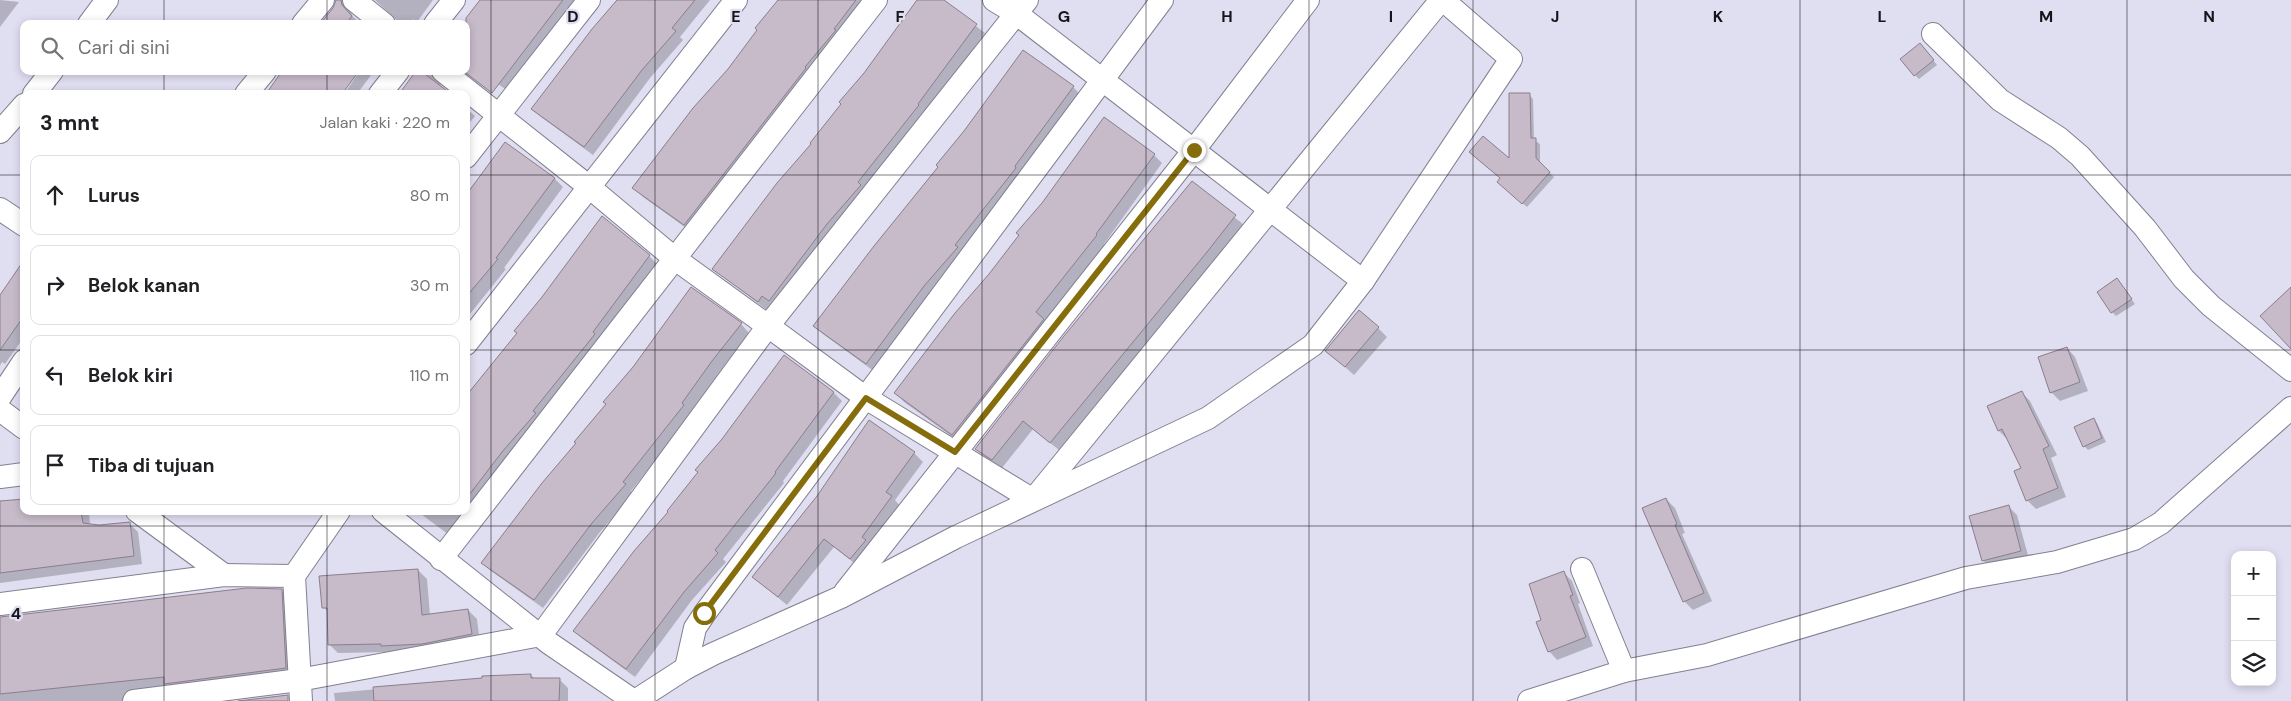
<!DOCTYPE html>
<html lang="id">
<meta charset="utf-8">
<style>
:root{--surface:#fff;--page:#f6f6f6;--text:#202124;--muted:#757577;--line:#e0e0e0}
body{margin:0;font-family:"DM Sans",sans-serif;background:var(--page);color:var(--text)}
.controls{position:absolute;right:15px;bottom:15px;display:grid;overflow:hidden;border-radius:10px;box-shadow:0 2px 8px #0003}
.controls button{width:45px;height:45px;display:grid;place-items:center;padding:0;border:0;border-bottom:1px solid var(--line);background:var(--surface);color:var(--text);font:25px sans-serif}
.stop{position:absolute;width:15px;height:15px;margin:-11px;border:4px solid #866d0b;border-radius:50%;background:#fff}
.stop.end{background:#866d0b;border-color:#fff;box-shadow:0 1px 5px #0008}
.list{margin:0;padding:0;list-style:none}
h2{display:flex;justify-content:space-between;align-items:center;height:65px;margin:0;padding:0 20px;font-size:21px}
h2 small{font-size:16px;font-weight:400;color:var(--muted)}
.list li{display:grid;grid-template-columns:32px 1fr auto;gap:15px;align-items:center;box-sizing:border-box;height:80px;margin:0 10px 10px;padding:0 10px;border:1px solid var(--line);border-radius:10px}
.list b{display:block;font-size:19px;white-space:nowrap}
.list em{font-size:16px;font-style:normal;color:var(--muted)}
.icon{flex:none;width:28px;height:28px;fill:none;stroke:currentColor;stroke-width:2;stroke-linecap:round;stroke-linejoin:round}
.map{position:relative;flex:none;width:2291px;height:701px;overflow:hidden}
.search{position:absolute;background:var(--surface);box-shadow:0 2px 8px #0003;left:20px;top:20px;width:450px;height:55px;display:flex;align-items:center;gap:12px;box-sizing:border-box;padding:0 18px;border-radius:10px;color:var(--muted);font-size:19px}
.panel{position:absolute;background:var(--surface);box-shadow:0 2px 8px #0003;left:20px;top:90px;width:450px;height:425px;border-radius:10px}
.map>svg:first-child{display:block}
</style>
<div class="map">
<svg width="2291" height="701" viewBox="0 0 2291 701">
<rect width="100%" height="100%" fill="#e0def1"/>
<g fill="#0003">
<polygon points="0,0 19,2 0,27"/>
<polygon points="338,0 353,0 349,8 353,17 361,24 322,24 334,9"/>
<polygon points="375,0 433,0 417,22 413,19 409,24 401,24"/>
<polygon points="482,0 578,0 508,91 498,84 492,93 462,71 466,71 466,24 464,24"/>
<polygon points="619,0 710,0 680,37 683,40 650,78 593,155 541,117 532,109"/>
<polygon points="780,0 870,0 693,233 643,197 634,188 729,70"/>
<polygon points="919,0 942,0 985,33 926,114 767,310 713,269 813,144"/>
<polygon points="1924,49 1937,65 1919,79 1915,75"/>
<polygon points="360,71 374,71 357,94 344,94"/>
<polygon points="428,71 441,71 438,79 442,88 425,75"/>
<polygon points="1073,87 1082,96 875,372 823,334 815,326 939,167"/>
<polygon points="1529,95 1533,99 1534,140 1540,144 1540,163 1554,177 1527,207 1502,186"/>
<polygon points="466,108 475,116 466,127"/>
<polygon points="505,143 555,179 563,187 504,268 506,269 466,319 466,197"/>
<polygon points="1154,155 1162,163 1104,244 1105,245 1044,321 1051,329 961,443 904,402 896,393 1020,235"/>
<polygon points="1192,183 1244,225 1059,450 1033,429 1002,468 985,457 976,449"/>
<polygon points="649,256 658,265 453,538 417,511 466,511 466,397 518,333"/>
<polygon points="24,263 24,337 5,364 2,362 0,366 0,302"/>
<polygon points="2117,280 2135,304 2116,316 2112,312"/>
<polygon points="741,324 749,333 721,370 690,413 692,414 631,491 633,494 600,532 543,608 491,571 482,563"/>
<polygon points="1378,328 1387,337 1354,375 1327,351"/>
<polygon points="2067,348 2075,357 2088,391 2060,401 2051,392"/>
<polygon points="833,392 842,401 783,481 784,483 723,559 726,562 692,600 635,677 583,639 574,631 670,512 723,440"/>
<polygon points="2022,393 2030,401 2057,455 2051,458 2066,497 2036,509 2027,500 2023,469 2007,439 1999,431"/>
<polygon points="2093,419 2097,423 2106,442 2088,450 2084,446"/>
<polygon points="914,453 923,462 895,500 900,506 859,567 834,547 787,605 753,577"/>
<polygon points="1666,499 1675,508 1685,533 1682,534 1712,601 1693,610 1684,601"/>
<polygon points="0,501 24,511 89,511 90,525 99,527 129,523 138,532 142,564 0,583"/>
<polygon points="2008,506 2017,515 2029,559 1992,570 1984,561 1971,517"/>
<polygon points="418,570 427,579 430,616 468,610 477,619 480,643 391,654 388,652 338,653 329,644 328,612 324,607"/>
<polygon points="1563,572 1572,581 1580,603 1578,604 1593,646 1557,660 1549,651 1543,620"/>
<polygon points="281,590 290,599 294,677 135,701 0,701 0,618"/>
<polygon points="531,675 535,679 559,679 568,688 568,701 335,701 334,693"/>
</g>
<g fill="#c7bac9" stroke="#8b7e8d">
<polygon points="336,0 341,0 342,5 352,16 346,24 320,24 333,8"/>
<polygon points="480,0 563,0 492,93 466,73 466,18"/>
<polygon points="617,0 695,0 672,28 676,31 642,70 584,147 531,109 592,29"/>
<polygon points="778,0 856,0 834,29 836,30 805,67 806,68 684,225 632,188 693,108 728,69 757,30 755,28"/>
<polygon points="917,0 944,0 977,24 918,104 919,105 858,182 861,185 827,224 769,301 762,296 758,302 712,269 777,183 811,144 810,143 841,104 839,102 864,73"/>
<polygon points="1920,43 1934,60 1914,76 1900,59"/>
<polygon points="1023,50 1074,86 1015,166 1016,168 955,245 958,247 924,286 866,364 813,326 874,246 938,167 936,165 964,131"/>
<polygon points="282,71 359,71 342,94 266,94"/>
<polygon points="416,71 421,71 451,94 399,94"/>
<polygon points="1509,93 1530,93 1531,138 1536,138 1536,158 1550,172 1522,204 1497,182 1500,178 1469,152 1483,136 1509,158"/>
<polygon points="1104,117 1155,154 1096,234 1097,235 1036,312 1044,319 952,435 894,393 955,313 989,274 1019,235 1016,233 1042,203"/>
<polygon points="505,142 555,178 496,258 498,259 466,297 466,195"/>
<polygon points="1192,181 1236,215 1207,252 1050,443 1023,421 992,460 975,449 1064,336"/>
<polygon points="602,216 650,255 593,332 595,334 533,411 536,413 502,452 466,499 466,396 517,333 514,331 542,297"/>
<polygon points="24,260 24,316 0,350 0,295"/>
<polygon points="2117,278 2132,299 2111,313 2097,292"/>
<polygon points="691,287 742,323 712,361 682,403 684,405 623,482 626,484 592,523 534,600 481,563 542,483 576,443 574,442 606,404 603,402 633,367"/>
<polygon points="2291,287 2291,349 2260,316"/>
<polygon points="1359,310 1379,327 1345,367 1325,351"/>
<polygon points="2067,347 2080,382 2050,393 2038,357"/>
<polygon points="784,355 834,392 775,472 776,473 715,550 718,553 684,592 626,669 573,631 634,551 668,512 667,511 698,472 695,470 722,439"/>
<polygon points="2022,391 2049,446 2043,449 2058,488 2026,501 2014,471 2021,468 2002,429 1998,431 1987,406"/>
<polygon points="2094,418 2102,438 2083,447 2074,427"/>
<polygon points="869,420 915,452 886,492 892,496 862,537 866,540 850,559 824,539 778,597 752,577 817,496"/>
<polygon points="1666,498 1677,524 1675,525 1704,593 1683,602 1642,508"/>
<polygon points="24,499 24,511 81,511 83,523 99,525 130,522 134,556 0,573 0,501"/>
<polygon points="2009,505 2021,551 1982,561 1969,516"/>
<polygon points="418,569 422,615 468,609 472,634 422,644 381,646 381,644 328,645 327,608 322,608 319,576"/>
<polygon points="1564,571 1573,595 1570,596 1586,637 1548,652 1536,622 1541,620 1529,584"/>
<polygon points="247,588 282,589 286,668 164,684 164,677 0,694 0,617"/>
<polygon points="531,674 531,678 560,678 559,701 374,701 373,687 482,678 482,676"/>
<polygon points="288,695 288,701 238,701"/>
</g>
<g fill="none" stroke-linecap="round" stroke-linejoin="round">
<g stroke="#828091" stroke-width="24">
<g id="street">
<polyline points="354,0 384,24"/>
<polyline points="89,24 107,0"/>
<polyline points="303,24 323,0"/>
<polyline points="435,24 454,0"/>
<polyline points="1933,34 2000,100 2059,138 2080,156 2145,228 2184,279 2211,306 2291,370"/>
<polyline points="443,71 588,186 674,258 768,326 866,398 1033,500 1441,0"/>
<polyline points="34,94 52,71"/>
<polyline points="246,94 265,71"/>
<polyline points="380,94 398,71"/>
<polyline points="0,132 24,105"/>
<polyline points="466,157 589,0"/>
<polyline points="0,209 24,225"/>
<polyline points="1363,281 1511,59 1443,0"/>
<polyline points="466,344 736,0"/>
<polyline points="0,397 24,361"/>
<polyline points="0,410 24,428"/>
<polyline points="0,477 24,474"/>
<polyline points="137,511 224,575"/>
<polyline points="383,511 549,643 634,701"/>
<polyline points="441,559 876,0"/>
<polyline points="1582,569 1624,671"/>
<polyline points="845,592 1194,150 1308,0"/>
<polyline points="0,604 224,575 294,576"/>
<polyline points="686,668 695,628 705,613 1162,0"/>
<polyline points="134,701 299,680 541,635 768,326 1027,0"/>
<polyline points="301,701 294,576 339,511"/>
<polyline points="635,701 686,668 713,654 841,597 956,537 1208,418 1313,345 1363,281 1017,14 994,0"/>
<polyline points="1529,701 1624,671 1707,655 1966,578 2057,562 2134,539 2161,523 2291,408"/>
</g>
</g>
<use href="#street" stroke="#fff" stroke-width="22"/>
</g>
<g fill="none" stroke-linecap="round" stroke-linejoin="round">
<polyline stroke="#866d0b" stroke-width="6" points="704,613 866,398 955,452 1194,150"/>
</g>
<path fill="none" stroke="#15141a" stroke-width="1" stroke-opacity="0.55" d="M164 0V24M327 0V24M491 0V701M655 0V701M818 0V701M982 0V701M1146 0V701M1309 0V701M1473 0V701M1636 0V701M1800 0V701M1964 0V701M2127 0V701M164 71V94M327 71V94M0 175H24M466 175H2291M0 350H24M466 350H2291M164 511V701M327 511V701M0 526H2291"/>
<g font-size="16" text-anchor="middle" font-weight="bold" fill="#15141a" stroke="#e0def1" stroke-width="4.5" stroke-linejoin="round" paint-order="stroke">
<text x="573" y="22">D</text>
<text x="736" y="22">E</text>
<text x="900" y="22">F</text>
<text x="1064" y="22">G</text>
<text x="1227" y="22">H</text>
<text x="1391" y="22">I</text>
<text x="1555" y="22">J</text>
<text x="1718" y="22">K</text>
<text x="1882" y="22">L</text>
<text x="2046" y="22">M</text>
<text x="2209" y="22">N</text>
<text x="16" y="619">4</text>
</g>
</svg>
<div class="controls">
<button>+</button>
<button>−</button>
<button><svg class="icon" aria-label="layers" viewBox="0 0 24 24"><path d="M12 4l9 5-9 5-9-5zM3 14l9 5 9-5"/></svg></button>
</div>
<div class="stop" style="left:704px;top:613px"></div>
<div class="stop end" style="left:1194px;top:150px"></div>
<div class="search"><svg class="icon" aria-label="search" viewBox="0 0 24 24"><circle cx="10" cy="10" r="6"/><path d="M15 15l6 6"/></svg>Cari di sini</div>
<section class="panel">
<h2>3 mnt<small>Jalan kaki · 220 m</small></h2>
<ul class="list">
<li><svg class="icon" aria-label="ahead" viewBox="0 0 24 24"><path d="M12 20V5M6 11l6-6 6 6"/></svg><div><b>Lurus</b></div><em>80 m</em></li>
<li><svg class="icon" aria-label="right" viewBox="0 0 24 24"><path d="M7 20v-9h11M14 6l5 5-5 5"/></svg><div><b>Belok kanan</b></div><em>30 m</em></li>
<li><svg class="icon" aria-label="left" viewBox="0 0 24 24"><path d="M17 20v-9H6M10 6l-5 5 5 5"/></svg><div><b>Belok kiri</b></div><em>110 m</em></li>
<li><svg class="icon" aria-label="arrive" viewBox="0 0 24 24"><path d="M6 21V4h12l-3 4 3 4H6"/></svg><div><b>Tiba di tujuan</b></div></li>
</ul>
</section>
</div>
